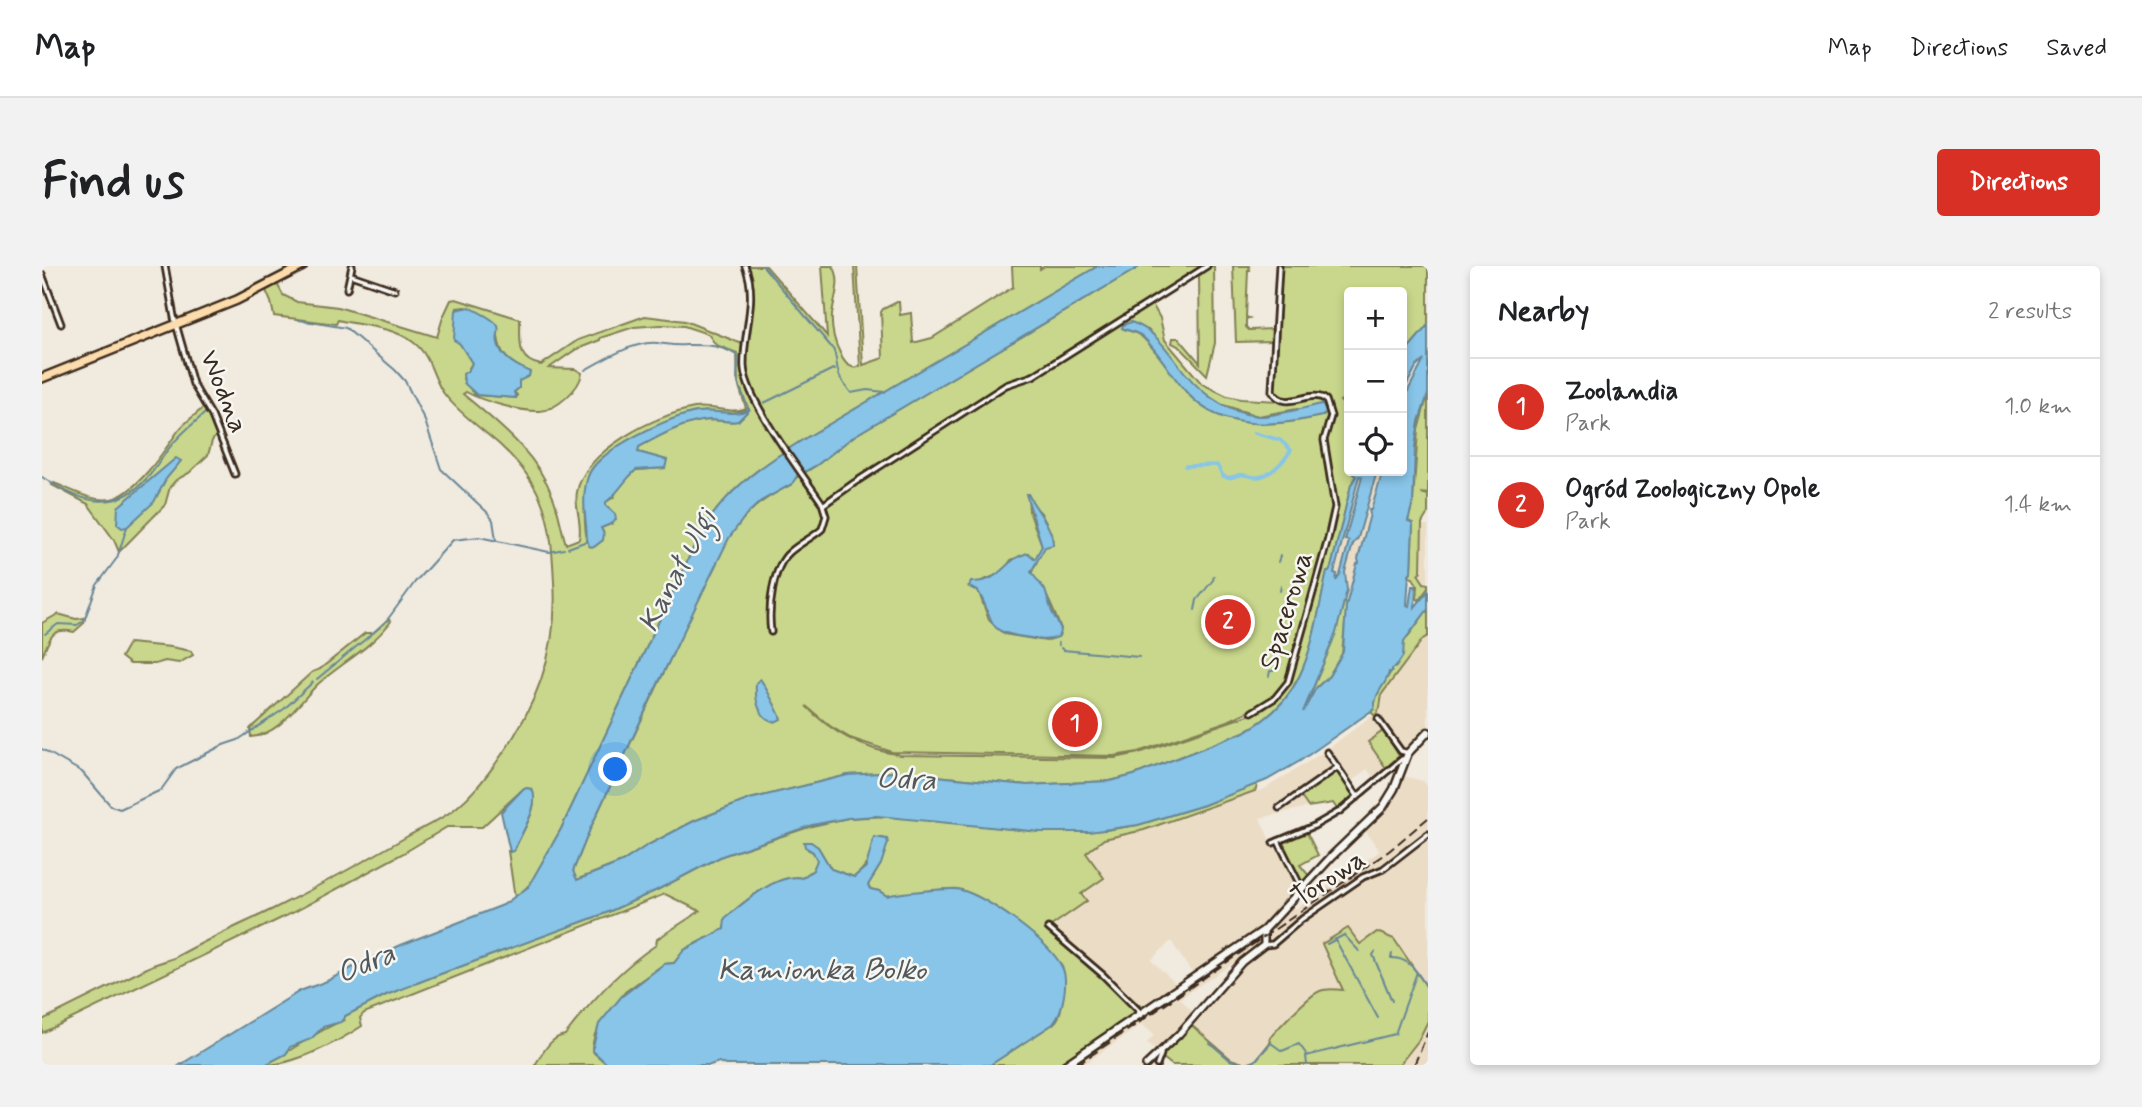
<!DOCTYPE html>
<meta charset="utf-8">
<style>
:root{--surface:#fff;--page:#f2f2f2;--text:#202124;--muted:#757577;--line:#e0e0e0;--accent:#d93025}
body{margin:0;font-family:Mynerve,sans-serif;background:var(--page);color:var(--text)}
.controls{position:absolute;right:21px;top:21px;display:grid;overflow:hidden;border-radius:7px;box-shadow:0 4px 10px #0003}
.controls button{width:63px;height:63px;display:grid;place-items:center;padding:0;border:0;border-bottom:2px solid var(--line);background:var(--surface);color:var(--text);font:35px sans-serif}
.you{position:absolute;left:574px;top:504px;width:24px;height:24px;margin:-18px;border:5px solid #fff;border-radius:50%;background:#1a73e8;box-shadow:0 0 0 10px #1a73e833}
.badge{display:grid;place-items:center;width:46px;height:46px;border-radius:50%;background:var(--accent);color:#fff;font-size:23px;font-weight:700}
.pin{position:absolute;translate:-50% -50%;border:4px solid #fff;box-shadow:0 2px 7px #0006}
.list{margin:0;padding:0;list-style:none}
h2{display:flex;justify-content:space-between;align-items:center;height:91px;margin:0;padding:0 28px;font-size:30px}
h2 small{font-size:23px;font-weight:400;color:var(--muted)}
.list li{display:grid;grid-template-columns:46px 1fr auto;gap:21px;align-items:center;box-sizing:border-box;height:98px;padding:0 28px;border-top:2px solid var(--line)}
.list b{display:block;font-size:26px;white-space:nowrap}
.list p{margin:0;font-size:23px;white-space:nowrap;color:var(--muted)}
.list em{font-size:23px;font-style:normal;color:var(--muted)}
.icon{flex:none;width:38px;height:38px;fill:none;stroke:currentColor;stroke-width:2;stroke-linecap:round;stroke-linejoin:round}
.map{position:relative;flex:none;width:1386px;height:799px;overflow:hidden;border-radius:7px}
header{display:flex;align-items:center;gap:42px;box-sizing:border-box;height:98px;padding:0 35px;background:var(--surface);border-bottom:2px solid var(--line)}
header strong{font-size:33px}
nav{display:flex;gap:38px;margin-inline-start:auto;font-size:24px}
.intro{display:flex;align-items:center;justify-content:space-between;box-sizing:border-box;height:168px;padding:0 42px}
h1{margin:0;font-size:49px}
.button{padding:18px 32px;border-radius:7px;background:var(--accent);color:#fff;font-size:24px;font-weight:700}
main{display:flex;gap:42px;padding:0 42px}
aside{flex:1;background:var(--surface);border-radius:7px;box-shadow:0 4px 10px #0003}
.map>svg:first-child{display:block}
</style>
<header>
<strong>Map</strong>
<nav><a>Map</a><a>Directions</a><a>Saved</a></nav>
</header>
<div class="intro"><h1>Find us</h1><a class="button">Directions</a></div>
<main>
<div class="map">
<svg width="1386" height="799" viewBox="0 0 1386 799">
<rect width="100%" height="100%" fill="#f1eade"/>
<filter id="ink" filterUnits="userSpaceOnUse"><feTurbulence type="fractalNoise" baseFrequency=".0143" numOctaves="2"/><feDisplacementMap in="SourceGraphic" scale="14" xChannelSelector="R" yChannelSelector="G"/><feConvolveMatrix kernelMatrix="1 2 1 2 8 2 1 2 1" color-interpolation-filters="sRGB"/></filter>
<g filter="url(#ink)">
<g fill="#ebdcc6" fill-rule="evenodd">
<polygon points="1335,205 1341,205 1327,245 1316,292 1317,298 1315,299 1305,341 1275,421 1262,446 1294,367 1305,324 1302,310 1310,278"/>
<polygon points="1317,210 1320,210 1303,274 1307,275 1298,309 1294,315 1292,308"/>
<polygon points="1380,259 1386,259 1386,314 1383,317 1376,308"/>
<path d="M1386 370V463L1366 483 1360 485 1344 464 1327 476 1346 505 1334 515 1325 503 1307 517 1257 529 1266 541 1218 552 1228 575 1230 580 1232 579 1259 624 1245 641 1254 642 1338 585 1322 563 1346 539 1361 510 1381 515 1386 521V723L1352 673 1301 724 1276 725 1268 731 1235 762 1229 775 1213 795 1204 798 1189 793 1147 757 1116 788 1105 777 1112 769 1100 758 1041 799H1032L1219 670 1221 665 1152 710 1129 675 1109 694 1135 719 1116 732 1113 730 1111 736 1101 742 1011 664 1009 660 1044 635 1039 629 1053 599 1043 587 1062 573 1102 564 1159 546 1203 527 1221 524 1283 485 1331 449 1334 450 1339 441 1340 428 1382 373ZM1198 693 1200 695 1153 749 1138 732Z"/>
<polygon points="1386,755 1386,799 1357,799 1376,775"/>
</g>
<g fill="#c8d78b" stroke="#828054" stroke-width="2" fill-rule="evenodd">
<path d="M703 0H724L785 70 780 0H791C801 15 791 34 790 49 789 63 792 75 798 87 802 96 804 99 813 102L818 100 812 0H815L821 99 841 92 839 46 841 43 855 36H857L858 49 869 47 871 77 890 72 971 21 970 0H998V3L1003 0H1056L762 173C719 200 682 225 657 270L519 563 490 616 473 633 466 585H472C479 566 498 543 490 523L482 522 440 561H405L360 588 252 646 0 767V754L111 699 132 692C163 674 198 659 231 643 277 620 321 596 366 570 382 561 401 553 415 541 431 528 442 513 454 497 494 443 517 384 512 316 509 255 505 222 458 179 440 163 418 148 403 129 390 113 390 90 371 76 350 60 320 60 296 54L294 58 232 50 229 36 222 20 233 14 241 29 255 36 296 41 395 71 401 51 409 34 414 33 478 53C479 75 473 94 499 99L536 74 603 50 643 55 703 79 709 24ZM424 41 454 58 456 61C455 77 459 91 474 99 480 103 483 103 487 110L477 114V122L472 126 475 129 474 132 433 129 421 113 430 97 417 76 415 42ZM619 59 642 60 666 68 674 79 695 87 696 117 704 142C691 149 669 139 652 142 614 149 543 184 535 226 532 241 541 258 537 273L524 278C519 263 517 246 511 231 494 186 456 158 421 128L424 126C440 135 479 146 498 145 514 144 538 123 540 107L533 103 507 102 533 84 558 74V72L592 61ZM708 143 695 155C686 157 677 154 667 154 642 156 618 169 597 181L596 186 624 194 623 202 594 204 576 221 572 231 564 236V240L570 247 571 257 559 262 561 266V274L552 281 547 280C541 265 541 221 548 206 561 182 629 150 655 146 676 143 689 152 708 143Z"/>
<path d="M1099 0H1160L979 113 995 111 1110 38 1118 52 1123 74 1160 118 1185 130 1199 133 1237 135 1231 118 1239 0H1386V59L1360 90V26H1307V129L1298 135 1304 140 1307 137V205H1312L1311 208 1314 209 1309 219 1289 302 1287 307H1285C1270 372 1268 432 1202 466L1092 509 1068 515 985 519 854 506 806 509 708 533 652 555 604 580 580 596 534 614 531 605 548 563 679 285C698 251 715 235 750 218L751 214 775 199 812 170ZM1080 62 1107 64 1152 120 1178 138 1216 150 1255 143 1283 149C1238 160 1184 166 1148 130 1131 112 1119 88 1100 71 1095 66 1087 65 1080 62ZM986 228 991 239 999 247 1011 273 1001 282 987 245ZM1286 273H1287L1248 416 1233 435 1221 444 1097 487 1073 492 858 489C820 483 790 467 764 440L788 460 808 472 850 486 1072 490 1096 486 1186 455 1228 435 1245 416ZM986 287 995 295 989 308C1004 323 1011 344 1019 363L1017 370 1004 375 962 368 947 354 936 324 927 320 960 307 969 294Z"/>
<polygon points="1170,0 1172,0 1173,77 1165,109 1138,81 1130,77 1131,72 1137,72 1158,97 1157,8"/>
<polygon points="1191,0 1207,0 1208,4 1206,4 1204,51 1207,52 1204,53 1204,61 1207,64 1231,63 1230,75 1194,76"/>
<polygon points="1386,128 1386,228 1379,227 1386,229 1386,247 1380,257 1379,305 1376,308 1382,317 1386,318 1386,322 1377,334 1375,333 1376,320 1371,312 1367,311 1369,306 1371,258 1366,255 1371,236 1376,164"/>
<path d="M164 139 177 166 170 175 166 189 147 207 134 214 128 221 123 239 77 286 72 274 46 238 10 219 12 217C30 224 50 236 69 233 93 229 123 184 136 165 143 156 155 148 164 139Z"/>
<polygon points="1302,336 1305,337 1300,388 1287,410 1275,421 1261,446 1289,379"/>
<polygon points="1386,343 1386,370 1381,373 1340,428 1338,442 1333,450 1329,446 1332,443 1335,425 1347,409 1362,376"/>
<path d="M16 348 34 353 43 352 42 357 32 366C9 361 8 372 0 391V357Z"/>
<path d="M346 353 349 355 347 358C327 383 300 397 276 418 257 436 238 469 209 471L208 463 211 460 270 406 278 403 323 367H331Z"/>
<polygon points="87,377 129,381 149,385 151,389 137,397 123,395 113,398 88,398 79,391"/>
<polygon points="1342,464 1357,490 1344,502 1326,476"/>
<polygon points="1296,501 1316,531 1297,546 1291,537 1266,541 1257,528"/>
<path d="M1213 517 1215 520 1213 525 1102 564 1062 573 1044 587 1062 612 1039 628 1045 635 1009 660 1103 744 1184 689 1187 692 1032 799H948L1008 760C1011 758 1014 756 1016 752 1020 745 1024 712 1021 704 1012 679 941 627 915 623 910 622 850 628 845 630L837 625 828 623 826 619 839 598 841 572 831 573C831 589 824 602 812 611L789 603 776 581 767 584 771 586 776 594 771 604 760 612C737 606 700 637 684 652L682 663 645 682 632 697 622 698 583 726 553 768 550 781 552 787 566 799H493C501 787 508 771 523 769 549 735 579 702 614 679L615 673 658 645 623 628 322 747 318 752 320 760C296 776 252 799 223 799 250 785 273 765 302 754L303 750 344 729 393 710 564 647 615 624 680 590 770 560 806 552 847 550 999 566 1064 564 1096 559 1162 539Z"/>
<polygon points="1264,565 1276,589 1258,599 1268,611 1260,619 1240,578 1242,574"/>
<path d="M1306 662 1318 678 1335 666 1352 673 1386 723V755L1376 775 1357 799H1130L1116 788 1147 757 1189 793 1204 798 1213 795 1229 775 1227 773C1235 763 1267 729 1278 725 1285 722 1293 723 1301 724L1280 678Z"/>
</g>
<g fill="#88c5e8" stroke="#698797" stroke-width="2" fill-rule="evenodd">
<path d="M1056 0H1099L812 170 775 199 755 210 750 218 719 235 704 249 687 272 614 422 548 563 531 605 535 614 580 596 604 580 652 555 708 533 806 509 854 506 985 519 1068 515 1092 509 1202 466C1268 432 1270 372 1285 306H1287L1289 302 1309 219 1314 210 1311 208 1312 205H1335L1316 272 1311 278 1303 306 1305 324 1294 367 1261 446 1274 422 1287 410 1301 386 1304 340 1315 298 1317 297 1316 293 1328 248 1327 244H1329L1341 205H1360V136L1382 94 1374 101 1360 128V90L1386 59V128L1377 155 1373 180 1371 236 1366 255 1371 257 1369 306 1367 308 1365 339 1367 340 1370 320H1374L1373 341 1386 325V343L1362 375 1361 390 1354 401 1350 403V406H1347C1344 421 1334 422 1332 443L1258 495 1225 514 1162 539 1096 559 1047 566H999L835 550 806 552 770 559 680 590 615 624 564 647 393 710 344 729 303 750 299 756 281 761 269 773 248 781 244 788 223 799H138L258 725 285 715 319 697 359 679 461 639 486 621 519 563 657 270C682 225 719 200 762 173ZM1317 210 1320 211 1303 274 1307 275 1298 309 1294 315 1295 308 1292 307Z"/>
<path d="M428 41C435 46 452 52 456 60 458 65 454 71 456 77 459 92 475 100 488 106L487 110 477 115V122L472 126 474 132 435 129 422 117 421 108 426 105 430 97 418 78 412 74 414 44Z"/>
<path d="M1089 56C1110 63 1120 77 1133 94 1154 123 1179 146 1216 150 1232 151 1264 141 1280 138L1285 146 1280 150C1237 160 1181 166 1147 129 1130 111 1118 87 1100 70 1095 66 1086 65 1080 62L1081 59Z"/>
<path d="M708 143 696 155C686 157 677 154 667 154 642 156 619 169 597 181L596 186 625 194 623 202 594 204C582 214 575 229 564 236V240L573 248 574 253 571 257 559 262 562 268 561 274 552 281 547 280C544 273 545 267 544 259 542 242 540 222 548 206 562 181 629 150 656 146 677 143 689 152 708 143Z"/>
<polygon points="134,192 139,195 124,213 112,236 85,261 80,262 75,258 76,241"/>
<path d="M984 228H986C993 243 1011 260 1011 279L1003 281 989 306 1003 324 1010 346 1019 363 1016 371C1006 375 999 374 989 372 941 366 956 360 936 325L927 321 929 316C961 316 960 294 986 287L993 293 1000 280Z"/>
<path d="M718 413C721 416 738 448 739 453L733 456C715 452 713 433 714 417Z"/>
<path d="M482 522 490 523C499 540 478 568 472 585L468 586 459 546Z"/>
<path d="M832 571 845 573 846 577 839 598 826 619 828 623 837 625 845 630C853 627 912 621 919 624 947 632 1007 675 1020 701 1027 715 1021 746 1011 758L948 799H683L677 796 668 799H566L550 784 557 758 579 731 622 698 632 697 642 684 682 663 683 652C701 637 736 606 760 612L771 604 775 594 771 586 763 581 762 576H769L776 581 789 603 812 611 824 601Z"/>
</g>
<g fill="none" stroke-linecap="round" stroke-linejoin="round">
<g stroke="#698797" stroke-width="2">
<path d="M721 0 791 83C796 93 793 102 799 113"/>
<polyline points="257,54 304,62 353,104 363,115 383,155 399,203 445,246 451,254 454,274"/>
<path d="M543 104C562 93 593 75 615 77 625 78 633 80 643 79 664 79 677 78 696 90L695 113 707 144"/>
<polyline points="800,115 809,127 825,124 843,126"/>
<polyline points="722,137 791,103 793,104"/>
<path d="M0 211C37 236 73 249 106 211 117 199 124 183 136 172 144 163 155 155 164 146"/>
<polyline points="526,282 545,275"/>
<polyline points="1236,296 1238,290"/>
<polyline points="1238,325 1239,320"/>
<polyline points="1153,344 1155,334 1171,314 1172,310"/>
<polyline points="3,368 16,358 35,359 42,355 55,319 75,292 85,261"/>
<polyline points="1016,377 1017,379"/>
<polyline points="1019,382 1021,384 1097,391"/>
<polyline points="1227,410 1228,405 1231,405 1239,398"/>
<polyline points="275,413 343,357 373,316 411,274 437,271 507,286 522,283"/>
<polyline points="0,483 40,506 69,540 78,543 119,524 134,503 181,479 196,474 242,443 271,416"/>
<polyline points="1293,673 1336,752"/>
<polyline points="1285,678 1302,669 1317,685"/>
<polyline points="1333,686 1331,689 1350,735"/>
<path d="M1350 688 1349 692C1368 691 1376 708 1386 723"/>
<polyline points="1168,777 1188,794 1203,799"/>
<polyline points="1205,799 1213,795 1229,777 1240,785 1257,778 1265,789"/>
<polyline points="1265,799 1264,790 1353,768 1375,706"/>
</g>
<path stroke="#88c5e8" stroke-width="3.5" d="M1143 200 1175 199 1181 210C1189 213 1190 211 1197 209 1203 208 1208 211 1214 211 1227 212 1243 194 1249 184L1238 174 1212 167"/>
<g stroke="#3b2a1e" stroke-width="9">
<g id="minor">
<polyline points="123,0 132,51 151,118 170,150 193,208"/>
<path d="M703 0C717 33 700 68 702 102 705 136 759 206 780 237L784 250 780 263C770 272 758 277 748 286 730 301 726 344 729 366"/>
<polyline points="0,8 19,58"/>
<polyline points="309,9 353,24"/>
<polyline points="305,23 310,0"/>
<polyline points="781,239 812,217 964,119 991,110 1165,0"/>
<path d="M1210 446 1233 432 1246 416 1286 273 1293 241 1282 174 1289 150 1284 134C1268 121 1244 148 1230 125L1237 0"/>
<polyline points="1336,453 1359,485 1366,487"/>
<polyline points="1285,486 1316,531"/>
<polyline points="1237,542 1296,501"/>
<polyline points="1236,575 1259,621"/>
<polyline points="1231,577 1272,560 1298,545 1360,493 1363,494"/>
<polyline points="1006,662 1061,709 1099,747"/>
<polyline points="1222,679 1231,678 1260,653 1321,611 1341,603 1386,568"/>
<polyline points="1115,799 1119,788"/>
</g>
</g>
<g stroke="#3b2a1e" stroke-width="10">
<polyline id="tertiary" points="1104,799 1137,768 1200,696 1222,679 1222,664"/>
</g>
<g stroke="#3b2a1e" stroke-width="11">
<polyline id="secondary" points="1023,799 1222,664 1290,590 1341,541 1352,523 1366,487 1386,466"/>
</g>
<g stroke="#3b2a1e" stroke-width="12">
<polyline id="primary" points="0,112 195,34 261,0"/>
</g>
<use href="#minor" stroke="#f6f6f2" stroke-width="3.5"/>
<use href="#tertiary" stroke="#f6f6f2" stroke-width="5"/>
<use href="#secondary" stroke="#f6f6f2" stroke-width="6"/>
<use href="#primary" stroke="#fcdcac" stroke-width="7"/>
<g stroke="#3b2a1e" stroke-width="2" stroke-dasharray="10 5" stroke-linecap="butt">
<polyline points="1035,799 1347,585 1386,552"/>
<polyline points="1372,799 1386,766"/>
</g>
</g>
</g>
<g text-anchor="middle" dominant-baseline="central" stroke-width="5" stroke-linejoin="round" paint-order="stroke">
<g font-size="28" fill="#3b2a1e" stroke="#f6f6f2">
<text transform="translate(181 126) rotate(68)">Wodna</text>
<text transform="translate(1245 345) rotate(-73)">Spacerowa</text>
<text transform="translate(1287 613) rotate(-33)">Torowa</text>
</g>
<g font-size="30" font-style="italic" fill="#52585b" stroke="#f6f6f2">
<text transform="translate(636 305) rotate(-62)">Kanał Ulgi</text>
<text transform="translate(864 514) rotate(2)">Odra</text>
<text transform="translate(324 698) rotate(-23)">Odra</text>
<text x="780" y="704">Kamionka Bolko</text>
</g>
</g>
</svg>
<div class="controls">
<button>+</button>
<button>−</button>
<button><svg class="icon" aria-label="locate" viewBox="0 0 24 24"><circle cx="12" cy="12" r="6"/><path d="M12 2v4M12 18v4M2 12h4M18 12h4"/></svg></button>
</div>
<div class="you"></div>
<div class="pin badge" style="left:1033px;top:458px">1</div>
<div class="pin badge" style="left:1186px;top:356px">2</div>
</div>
<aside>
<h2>Nearby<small>2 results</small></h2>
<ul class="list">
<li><span class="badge">1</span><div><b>Zoolandia</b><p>Park</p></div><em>1.0 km</em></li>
<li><span class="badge">2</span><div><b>Ogród Zoologiczny Opole</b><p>Park</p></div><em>1.4 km</em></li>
</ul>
</aside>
</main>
